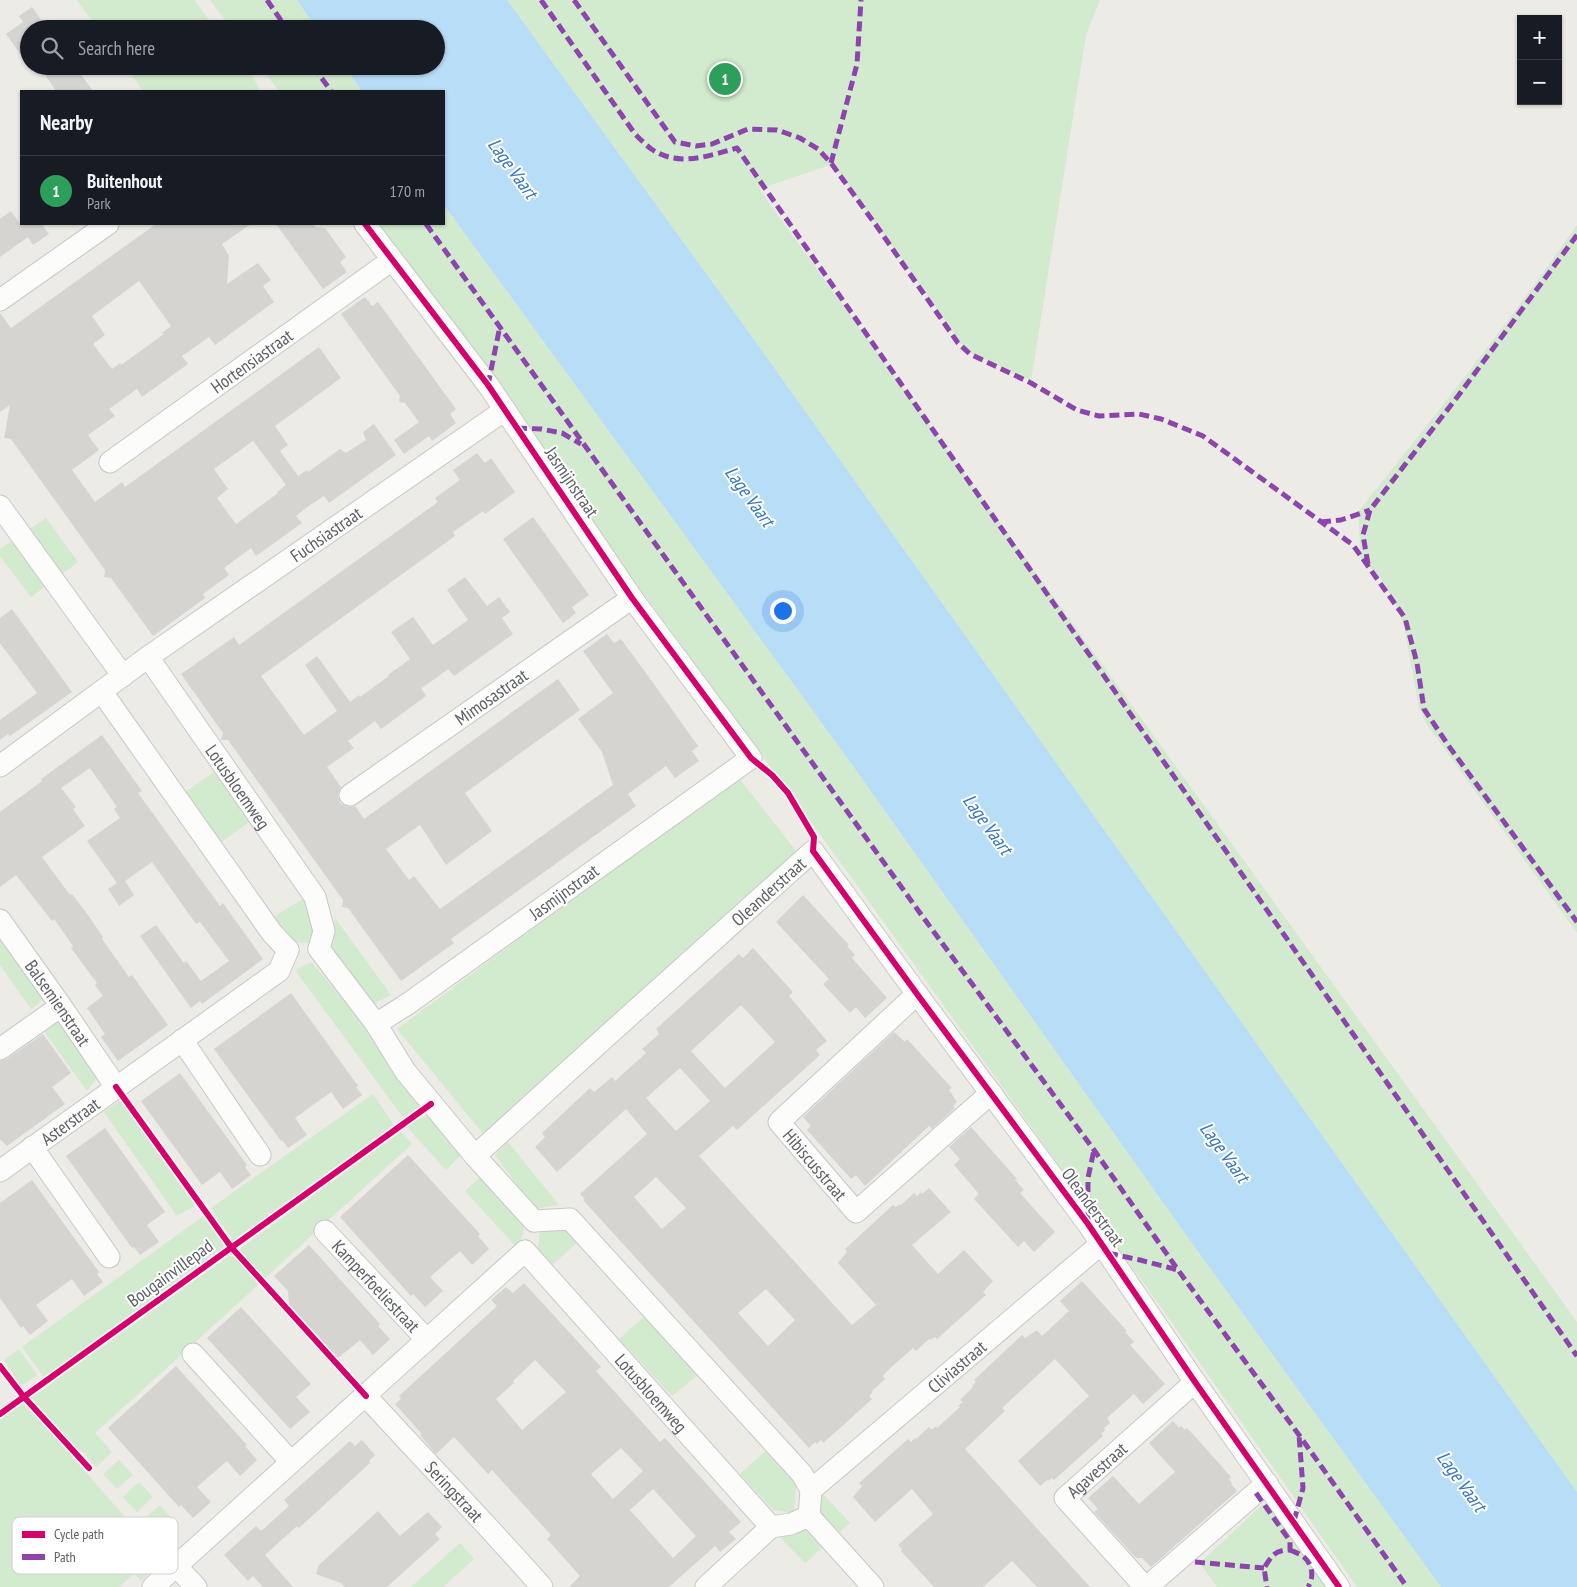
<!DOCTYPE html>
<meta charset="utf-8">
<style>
:root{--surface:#171b24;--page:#20242c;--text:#f1f3f6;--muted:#9ea1a6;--line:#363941;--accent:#8e9092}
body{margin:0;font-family:"PT Sans Narrow",sans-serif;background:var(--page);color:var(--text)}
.controls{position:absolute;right:15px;top:15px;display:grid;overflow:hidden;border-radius:0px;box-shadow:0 1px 4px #0004}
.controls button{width:45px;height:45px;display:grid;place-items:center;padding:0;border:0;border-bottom:1px solid var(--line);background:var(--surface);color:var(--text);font:25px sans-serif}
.you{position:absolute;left:782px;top:610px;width:18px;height:18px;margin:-12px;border:4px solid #fff;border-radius:50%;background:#1a73e8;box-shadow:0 0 0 8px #1a73e833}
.badge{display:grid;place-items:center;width:32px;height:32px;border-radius:50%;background:var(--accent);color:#fff;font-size:16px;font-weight:700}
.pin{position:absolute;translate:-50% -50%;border:2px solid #fff;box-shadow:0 1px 5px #0006}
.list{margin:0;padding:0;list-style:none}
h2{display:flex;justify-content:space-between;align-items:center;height:65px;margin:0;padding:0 20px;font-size:21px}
h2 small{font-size:16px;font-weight:400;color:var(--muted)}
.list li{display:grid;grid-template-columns:32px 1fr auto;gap:15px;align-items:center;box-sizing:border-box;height:70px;padding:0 20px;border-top:1px solid var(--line)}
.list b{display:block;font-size:19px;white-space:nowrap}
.list p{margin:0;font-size:16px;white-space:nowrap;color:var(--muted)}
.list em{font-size:16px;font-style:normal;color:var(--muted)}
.icon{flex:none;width:28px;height:28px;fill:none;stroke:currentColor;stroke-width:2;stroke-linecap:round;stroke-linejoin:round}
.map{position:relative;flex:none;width:1577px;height:1587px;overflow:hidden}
.search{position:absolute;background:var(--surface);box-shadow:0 1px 4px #0004;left:20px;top:20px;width:425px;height:55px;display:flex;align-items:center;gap:12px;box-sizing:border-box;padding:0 18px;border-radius:28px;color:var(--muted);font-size:19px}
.panel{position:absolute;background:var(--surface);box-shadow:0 1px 4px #0004;left:20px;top:90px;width:425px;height:135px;border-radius:0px}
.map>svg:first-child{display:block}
</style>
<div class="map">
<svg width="1577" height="1587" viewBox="0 0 1577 1587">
<rect width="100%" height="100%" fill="#ecebe5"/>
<g fill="#d2eace">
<polygon points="77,0 194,0 216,29 98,29"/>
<polygon points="210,0 297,0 317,29 232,29"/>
<polygon points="507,0 1100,0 1086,35 1031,381 968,351 961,344 949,325 833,164 759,189 1577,1322 1577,1492 740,320"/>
<polygon points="125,66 245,66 254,79 260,91 143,91"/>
<polygon points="260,66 344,66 362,91 279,91"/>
<polygon points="444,205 848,759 1194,1246 1441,1587 1357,1587 1153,1296 854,881 373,224 444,224"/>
<path d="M1577 225V933L1426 723 1419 707 1404 626 1396 605 1381 578 1361 559 1358 512C1433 418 1508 324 1577 225Z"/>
<polygon points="46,518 78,562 31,597 0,556 0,549"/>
<polygon points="214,772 252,820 221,842 184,793"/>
<polygon points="738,777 797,852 485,1136 397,1029"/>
<polygon points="307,896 316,932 308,943 290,942 272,918"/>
<polygon points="335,918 391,995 373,1004 331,948"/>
<polygon points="0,934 44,999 31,1009 0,965"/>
<polygon points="311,962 366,1025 420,1108 405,1120 295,970"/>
<polygon points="60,1020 98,1077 87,1091 44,1031"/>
<polygon points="373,1094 394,1125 233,1241 211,1208"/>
<polygon points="121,1100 196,1205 177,1216 104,1112"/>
<polygon points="427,1116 432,1119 462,1154 446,1170 407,1127 420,1118"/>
<polygon points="401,1132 412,1144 264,1279 240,1252 241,1248"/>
<polygon points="508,1142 559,1205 535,1209 495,1155"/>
<path d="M481 1176 522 1220C525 1231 523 1238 517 1248L465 1191Z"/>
<polygon points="205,1215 226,1245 44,1377 22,1347"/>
<polygon points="566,1226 580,1240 553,1264 538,1249 540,1229"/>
<polygon points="229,1256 235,1257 259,1284 95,1433 112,1452 96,1467 83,1452 76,1450 30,1399"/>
<polygon points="647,1314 700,1373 672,1396 619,1339"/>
<polygon points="19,1349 37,1375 21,1386 4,1360"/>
<polygon points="25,1402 163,1561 141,1581 134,1574 119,1587 0,1587 0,1420"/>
<polygon points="769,1448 796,1482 794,1513 773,1510 740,1474"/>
<polygon points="119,1460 133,1475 117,1489 103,1474"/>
<polygon points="139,1482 153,1497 137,1512 123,1497"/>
<polygon points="823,1494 850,1523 805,1563 777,1534 818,1517"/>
<polygon points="1276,1504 1335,1587 1217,1587 1200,1563 1262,1505"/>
<polygon points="160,1505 174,1521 158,1535 144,1519"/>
<polygon points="460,1543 474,1559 443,1587 411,1587"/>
</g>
<polygon fill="#b8ddf7" points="297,0 507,0 740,320 1577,1492 1577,1587 1441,1587 1194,1246 848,759 444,205 444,91 362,91 344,66 436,66 436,29 317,29"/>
<g fill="#d5d4d0" fill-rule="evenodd">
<polygon points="32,7 48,29 29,29 29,66 6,34 23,22 19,16"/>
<polygon points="39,66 75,66 93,91 56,91"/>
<polygon points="11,211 20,224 47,224 43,226 49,234 33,245 28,237 0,257 0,219"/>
<path d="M156 224H251L222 244 229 256 227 284 258 263 271 280 263 286 274 302 215 345 209 337 195 347 182 356 188 364 142 397 137 389 109 409 115 416 88 435 99 450 72 470 95 502 122 482 125 487 319 347 341 378 275 426 288 445 280 451 298 476 307 470 308 472 340 449 346 453 366 440 363 432 374 424 396 455 329 503 324 496 310 505 296 516 302 523 256 556 251 548 224 568 229 575 203 594 205 598 153 636 111 578 104 577 105 570 11 439 4 438 10 405 0 412V313L11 328ZM139 281 171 326 162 333 164 334 121 365 120 363 112 369 93 344 105 335 92 316ZM253 441 286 485 277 492 278 493 236 524 217 498 228 489 214 469Z"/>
<polygon points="276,224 313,224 315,227 325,228 346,257 340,262 347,272 323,289"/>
<polygon points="365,297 372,306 378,302 456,409 450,414 456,423 432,441 429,436 404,454 394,440 419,422 405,403 399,402 400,396 341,314"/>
<polygon points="477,453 485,463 491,458 515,492 485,514 483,511 453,532 455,536 261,676 304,735 337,711 305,665 317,656 350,702 359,695 360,697 389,676 388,675 410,659 391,632 413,617 433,645 468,620 447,590 465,577 487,606 499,597 510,612 502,618 513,634 454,676 448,669 435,679 421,688 426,696 381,729 375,721 348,741 354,748 327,767 341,787 339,790 338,796 340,803 345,806 351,807 355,806 364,819 558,679 580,710 465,793 492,831 446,865 420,825 386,849 409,880 414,876 440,909 613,785 602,752 578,719 613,693 583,651 607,634 614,643 621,639 646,673 698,746 692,751 699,761 675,778 666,766 628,794 636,806 451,939 454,943 401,981 348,908 342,907 343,900 228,740 221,740 223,733 181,674 234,637 239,645 438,502 435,498 460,480 453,470"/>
<polygon points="533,517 589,595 572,607 576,613 563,623 503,539"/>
<polygon points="12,609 72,692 10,736 8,734 0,740 0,720 37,693 0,643 0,618"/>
<polygon points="102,735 142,791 138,793 220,906 223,903 263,959 202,1004 200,1001 191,1008 140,936 156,925 184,963 186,961 201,981 229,961 200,922 196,924 152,862 125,881 134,895 119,906 108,889 117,883 87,841 120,818 114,809 117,807 90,768 61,788 76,807 73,809 85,826 42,857 70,895 72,894 88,915 103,937 102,939 129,977 132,975 168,1025 118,1061 101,1037 105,1034 87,1008 103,996 95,985 97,983 71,948 73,946 54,919 52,921 16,875 0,887 0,812 42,781 41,779"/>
<polygon points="803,895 849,945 847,946 855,955 852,958 887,998 865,1018 856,1007 850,1013 823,984 829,979 776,922"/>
<path d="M753 948 793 992 789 996 827 1041 816 1050 820 1055 737 1130 733 1126 699 1156 852 1325 876 1305 838 1263 847 1252 845 1249 893 1205 896 1207 900 1204 901 1205 914 1193 917 1196 921 1192 922 1194 929 1188 951 1212 912 1245 938 1274 964 1250 993 1281 983 1292 986 1295 937 1339 935 1337 930 1340 929 1339 916 1351 913 1348 886 1372 883 1376 885 1379 872 1391 873 1392 869 1396 872 1399 838 1430 823 1443 821 1440 817 1444 815 1442 809 1448 583 1200 585 1199 580 1194 647 1134 626 1109 557 1172 535 1147 545 1137 542 1133 590 1088 594 1092 612 1077 615 1081 646 1053 642 1049 659 1034 656 1029 690 998 739 954 743 958ZM741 1005 775 1042 725 1088 691 1051ZM680 1068 710 1101 676 1131 646 1098ZM656 1177 686 1208 662 1229 634 1197ZM766 1289 795 1320 768 1346 738 1313Z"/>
<polygon points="291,993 358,1086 356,1087 362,1095 343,1109 331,1092 295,1118 307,1135 288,1148 282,1140 281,1141 214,1049"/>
<polygon points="894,1032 905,1042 907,1039 952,1088 949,1090 957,1102 953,1106 955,1108 932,1129 929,1126 865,1186 856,1175 851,1179 807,1130 811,1126 803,1117"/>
<polygon points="43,1034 71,1073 52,1087 65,1104 7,1146 0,1139 0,1061 7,1059"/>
<polygon points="180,1073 247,1165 245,1167 251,1175 232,1189 220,1172 202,1185 141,1101"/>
<polygon points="971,1127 1017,1179 1015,1180 1024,1190 1020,1193 1055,1232 1034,1252 1024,1241 1018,1247 974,1199 979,1194 954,1165 960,1159 949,1147"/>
<polygon points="105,1128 165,1212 147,1225 159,1242 140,1255 134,1247 132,1248 66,1156"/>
<polygon points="408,1155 480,1234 478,1236 489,1249 472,1265 460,1251 430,1277 443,1291 425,1307 413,1294 411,1296 340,1217"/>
<polygon points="32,1180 99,1272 97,1274 103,1282 84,1296 72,1279 36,1305 48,1321 30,1335 23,1326 21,1328 0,1298 0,1203"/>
<polygon points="309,1245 380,1324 378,1326 390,1339 373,1355 360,1340 338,1358 289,1305 288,1291 274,1276"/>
<polygon points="1082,1281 1127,1331 1125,1332 1134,1342 1130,1345 1165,1384 1143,1404 1134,1394 1107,1418 1110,1423 1104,1428 1105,1430 1101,1434 1103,1436 1054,1480 1052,1478 1048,1481 1047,1480 1040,1486 1018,1461 1089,1396 1055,1359 1002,1408 1005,1411 965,1449 1090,1587 1037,1587 1012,1561 983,1587 934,1587 901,1551 902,1549 898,1545 933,1514 912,1489 875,1522 853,1497 862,1486 859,1483 908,1439 911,1442 915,1438 916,1439 929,1427 932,1430 936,1426 937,1428 960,1407 958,1406 963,1402 960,1400 973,1387 972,1386 976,1382 974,1380 1022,1335 1025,1338 1037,1330 1042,1336 1069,1311 1060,1301"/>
<path d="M524 1283 601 1367 596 1371 660 1442 665 1438 741 1522 729 1532 736 1539 720 1552 715 1546 669 1587H569L580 1576 547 1539 551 1535 492 1470 488 1474 454 1437 436 1454 420 1435 422 1434 395 1404 401 1399 399 1396 497 1306 491 1300 506 1287 513 1293ZM535 1360 566 1392 522 1430 496 1399 514 1383 513 1381ZM621 1448 643 1471 613 1499 591 1474ZM653 1489 696 1536 673 1558 630 1510Z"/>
<polygon points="241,1307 311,1384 296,1397 310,1412 290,1429 207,1338"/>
<polygon points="176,1366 247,1445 245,1446 257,1460 240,1476 227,1461 197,1487 211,1502 193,1518 181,1505 179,1507 108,1428"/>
<polygon points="1173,1421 1179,1428 1181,1426 1185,1430 1187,1428 1200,1442 1231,1477 1229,1479 1232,1483 1231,1484 1237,1491 1151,1567 1142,1558 1136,1558 1094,1512 1098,1509 1088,1498 1113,1476 1139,1504 1175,1472 1149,1443"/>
<polygon points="362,1440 375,1455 369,1461 370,1463 299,1528 297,1526 265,1555 293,1587 263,1587 253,1576 248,1581 224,1555 256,1526 261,1531 289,1506 284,1500 350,1441 355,1446"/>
<polygon points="378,1511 400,1536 428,1512 442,1527 435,1534 440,1539 387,1587 345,1587 341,1583 316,1574 319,1565"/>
</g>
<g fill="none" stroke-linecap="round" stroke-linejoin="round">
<g stroke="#c8c8c7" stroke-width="23">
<g id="street">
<polyline points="365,224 488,385 632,598 751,758 409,1003 376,1024"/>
<polyline points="0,300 108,224"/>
<path id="s1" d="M110 462 392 260"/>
<polyline points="0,506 123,676"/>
<path id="s2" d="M148 657 315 897 324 931 319 949"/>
<polyline points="102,692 272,933 288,950"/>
<path id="s3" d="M0 766 148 657 505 410"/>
<path id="s4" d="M350 795 632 598"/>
<path id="s5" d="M0 920 61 1006 116 1087"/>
<polyline points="319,949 376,1024 405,1071 475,1156 534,1221"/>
<path id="s6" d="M917 994 779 1122 856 1212 991 1093"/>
<polyline points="182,1040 260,1155"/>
<polyline points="0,1049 61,1006"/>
<polyline points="32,1147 109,1257"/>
<path id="s7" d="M475 1156 608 1035 813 851 917 994 1088 1224 1195 1382 1339 1587"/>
<path id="s8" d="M0 1171 279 971 288 950"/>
<polyline points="534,1221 570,1219 802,1474 811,1490 809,1516 791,1524 771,1527"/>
<path id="s9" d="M325 1231 427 1340"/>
<path id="s10" d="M525 1251 771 1527"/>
<polyline points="193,1354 291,1462"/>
<path id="s11" d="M366 1396C424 1460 485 1522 542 1587"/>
<path id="s12" d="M811 1490 1102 1243"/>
<polyline points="809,1516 873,1587"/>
<polyline points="176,1566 196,1587"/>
<polyline points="153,1587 525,1251"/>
<polyline points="706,1587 771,1527"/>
<path id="s13" d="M1145 1587 1065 1498 1195 1382"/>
<polyline points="1147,1587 1267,1483"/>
</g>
</g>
<use href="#street" stroke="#fcfcfb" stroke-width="21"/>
<g stroke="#8e44ad" stroke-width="5" stroke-dasharray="10 5" stroke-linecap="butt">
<polyline points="267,0 287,29"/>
<path d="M541 0 635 134C640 139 645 144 650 148 677 168 708 156 737 148L1577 1356"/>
<polyline points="574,0 675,142 696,146 712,144 748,129 777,130 800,138 818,149 831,163 878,228 958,343 970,354 1031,383 1077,410 1099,416 1139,414 1161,419 1203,436 1353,545 1405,618 1417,663 1424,709 1448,745 1577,922"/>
<polyline points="313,66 331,91"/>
<polyline points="831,163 857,64 861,0"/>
<polyline points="426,224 920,913 1094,1150 1178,1270 1299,1435 1407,1587"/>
<polyline points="488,385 500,326"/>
<polyline points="517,428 541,429 562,433 581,444"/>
<polyline points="1321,522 1341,520 1370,510"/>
<polyline points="1368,564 1363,535 1370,510 1458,396 1577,235"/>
<polyline points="1088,1222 1088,1178 1094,1150"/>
<polyline points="1108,1253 1140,1260 1178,1270"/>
<path d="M1256 1493 1290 1541V1550C1274 1550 1272 1556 1264 1568L1267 1587"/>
<polyline points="1294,1521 1303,1488 1299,1435"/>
<path d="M1290 1550C1294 1552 1301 1554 1304 1557 1313 1565 1314 1578 1308 1587"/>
<polyline points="1195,1562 1264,1568"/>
</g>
<g stroke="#fff" stroke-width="9">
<g id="cycleway">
<polyline points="365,224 488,385 632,598 751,758 772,775 788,793 814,837 813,851 917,994 1088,1224 1195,1382 1339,1587"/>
<polyline points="116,1087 231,1247 366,1396"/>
<polyline points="0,1366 24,1397 89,1468"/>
<polyline points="0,1414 431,1104"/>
</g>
</g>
<use href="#cycleway" stroke="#d6006c" stroke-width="6"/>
</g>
<g text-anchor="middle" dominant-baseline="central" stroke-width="4" stroke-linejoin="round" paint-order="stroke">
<g font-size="18" fill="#5b5f65" stroke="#fff">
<text stroke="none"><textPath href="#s1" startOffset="174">Hortensiastraat</textPath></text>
<text transform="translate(572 482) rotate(56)">Jasmijnstraat</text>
<text stroke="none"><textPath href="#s3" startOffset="400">Fuchsiastraat</textPath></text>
<text stroke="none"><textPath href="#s4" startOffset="172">Mimosastraat</textPath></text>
<text stroke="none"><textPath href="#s2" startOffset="158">Lotusbloemweg</textPath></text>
<text transform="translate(564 892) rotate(-36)">Jasmijnstraat</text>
<text stroke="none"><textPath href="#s7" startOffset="395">Oleanderstraat</textPath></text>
<text stroke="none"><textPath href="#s5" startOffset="101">Balsemienstraat</textPath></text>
<text stroke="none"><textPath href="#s8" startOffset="86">Asterstraat</textPath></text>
<text stroke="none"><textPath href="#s6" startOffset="244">Hibiscusstraat</textPath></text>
<text transform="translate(1093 1207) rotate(54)">Oleanderstraat</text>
<text transform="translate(170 1273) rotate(-36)">Bougainvillepad</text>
<text stroke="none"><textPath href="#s9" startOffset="75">Kamperfoeliestraat</textPath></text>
<text stroke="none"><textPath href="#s12" startOffset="191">Cliviastraat</textPath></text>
<text stroke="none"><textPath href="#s10" startOffset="190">Lotusbloemweg</textPath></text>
<text stroke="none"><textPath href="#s13" startOffset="162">Agavestraat</textPath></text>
<text stroke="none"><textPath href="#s11" startOffset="130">Seringstraat</textPath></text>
</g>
<g font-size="19" font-style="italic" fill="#3677bb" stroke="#fff">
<text transform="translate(513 168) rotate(54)">Lage Vaart</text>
<text transform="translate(750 496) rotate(54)">Lage Vaart</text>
<text transform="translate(988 824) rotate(54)">Lage Vaart</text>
<text transform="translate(1225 1152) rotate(54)">Lage Vaart</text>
<text transform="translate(1462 1481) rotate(54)">Lage Vaart</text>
</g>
</g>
<rect x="12" y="1517" width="166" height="57" rx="8" fill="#fff" stroke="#cecfd1" stroke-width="1"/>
<rect x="22" y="1531" width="23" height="7" fill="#d6006c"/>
<rect x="22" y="1554" width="23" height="6" fill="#8e44ad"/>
<g font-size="14" fill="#5b5f65">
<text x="54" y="1539">Cycle path</text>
<text x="54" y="1562">Path</text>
</g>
</svg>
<div class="controls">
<button>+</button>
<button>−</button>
</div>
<div class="you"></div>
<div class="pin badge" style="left:725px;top:79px;background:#2e9e5b">1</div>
<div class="search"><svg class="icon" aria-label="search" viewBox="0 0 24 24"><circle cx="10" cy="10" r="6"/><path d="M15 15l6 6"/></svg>Search here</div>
<section class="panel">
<h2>Nearby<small></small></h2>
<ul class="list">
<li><span class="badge" style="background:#2e9e5b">1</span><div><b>Buitenhout</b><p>Park</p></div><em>170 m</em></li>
</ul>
</section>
</div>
